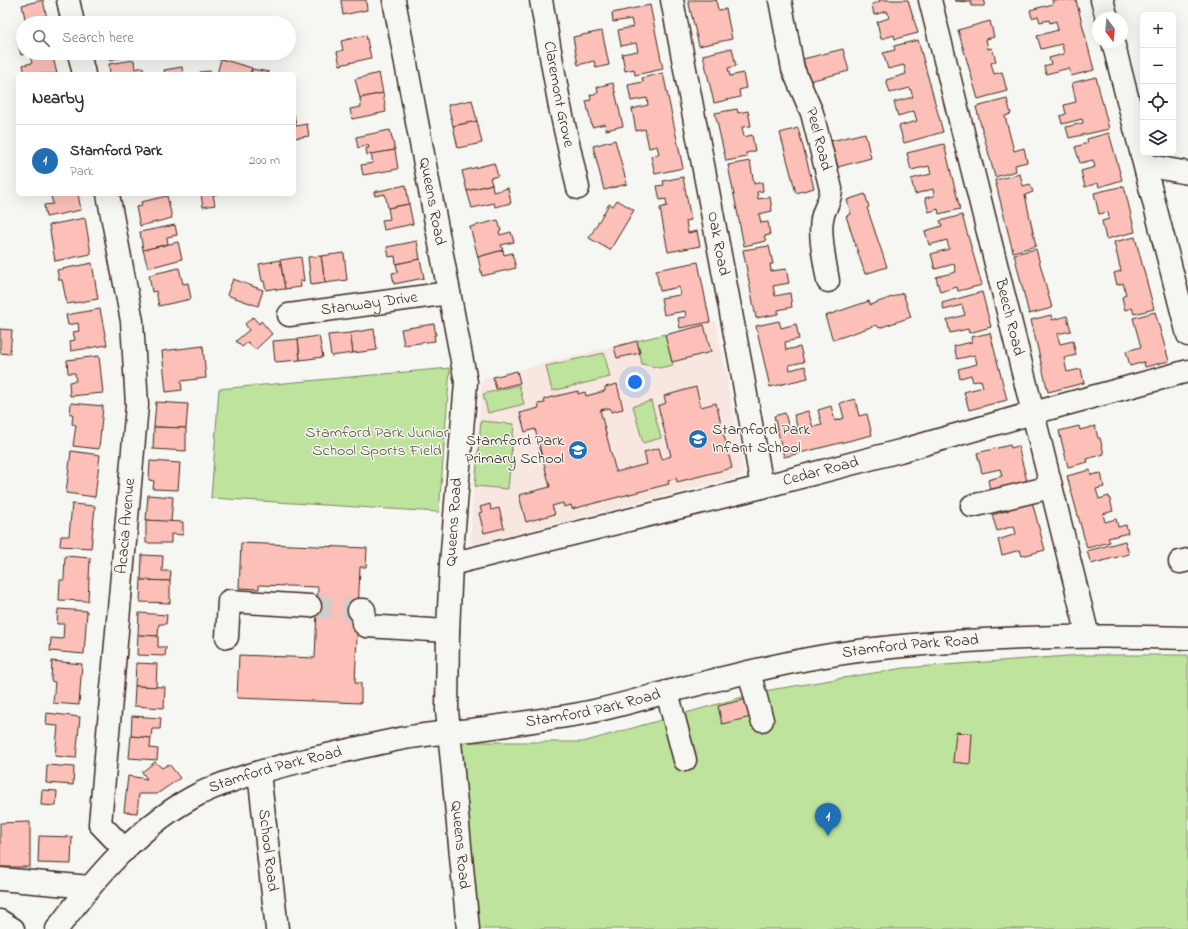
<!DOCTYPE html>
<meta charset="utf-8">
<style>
:root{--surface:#fff;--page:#f2f2f3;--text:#2b2b33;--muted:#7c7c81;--line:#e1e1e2;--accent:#1f6fb2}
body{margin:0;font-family:"Indie Flower",sans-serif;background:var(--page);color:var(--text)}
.controls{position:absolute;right:12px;top:12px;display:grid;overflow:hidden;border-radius:6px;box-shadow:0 4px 16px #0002}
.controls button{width:36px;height:36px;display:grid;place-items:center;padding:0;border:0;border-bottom:1px solid var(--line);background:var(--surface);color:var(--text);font:20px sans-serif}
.compass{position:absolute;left:1092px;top:12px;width:36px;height:36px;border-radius:50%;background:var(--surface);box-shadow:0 4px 16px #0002;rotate:164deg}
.you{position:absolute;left:635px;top:382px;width:14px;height:14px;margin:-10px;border:3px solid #fff;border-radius:50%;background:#1a73e8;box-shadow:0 0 0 6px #1a73e833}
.badge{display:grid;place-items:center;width:26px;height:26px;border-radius:50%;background:var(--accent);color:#fff;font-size:13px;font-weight:700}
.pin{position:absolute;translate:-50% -33px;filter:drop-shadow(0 1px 2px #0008)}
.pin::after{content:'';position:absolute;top:21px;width:14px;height:12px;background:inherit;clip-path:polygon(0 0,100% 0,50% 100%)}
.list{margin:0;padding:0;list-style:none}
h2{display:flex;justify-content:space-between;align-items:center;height:52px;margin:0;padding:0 16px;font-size:17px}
h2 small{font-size:13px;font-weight:400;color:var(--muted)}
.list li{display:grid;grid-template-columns:26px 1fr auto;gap:12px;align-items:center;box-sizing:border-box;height:72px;padding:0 16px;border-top:1px solid var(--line)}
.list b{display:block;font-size:15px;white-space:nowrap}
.list p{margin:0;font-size:13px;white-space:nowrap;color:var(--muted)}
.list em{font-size:13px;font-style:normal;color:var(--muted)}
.icon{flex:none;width:22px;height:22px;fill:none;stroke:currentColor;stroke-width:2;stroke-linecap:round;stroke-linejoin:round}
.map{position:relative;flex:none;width:1188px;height:929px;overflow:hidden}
.search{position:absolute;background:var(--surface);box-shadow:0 4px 16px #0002;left:16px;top:16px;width:280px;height:44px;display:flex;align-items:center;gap:10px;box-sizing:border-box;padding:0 14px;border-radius:22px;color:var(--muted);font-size:15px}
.panel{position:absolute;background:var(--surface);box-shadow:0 4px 16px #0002;left:16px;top:72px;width:280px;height:124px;border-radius:6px}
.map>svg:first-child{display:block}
</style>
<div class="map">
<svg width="1188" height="929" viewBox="0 0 1188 929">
<rect width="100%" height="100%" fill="#f6f6f2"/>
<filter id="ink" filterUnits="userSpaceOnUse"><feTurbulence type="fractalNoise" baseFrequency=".025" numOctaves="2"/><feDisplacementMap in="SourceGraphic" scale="8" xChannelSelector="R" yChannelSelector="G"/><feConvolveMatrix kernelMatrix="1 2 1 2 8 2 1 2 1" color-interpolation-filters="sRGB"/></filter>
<g filter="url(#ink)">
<polygon fill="#f8e6e1" points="716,321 744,471 742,475 731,479 480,543 471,544 470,541 472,506 482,379"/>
<g fill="#bee39d" stroke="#7c865e">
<polygon points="665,334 673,365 660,368 642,364 637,341"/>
<polygon points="604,353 610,377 552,391 546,366"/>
<polygon points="450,368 439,512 211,498 219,389"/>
<polygon points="519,385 524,404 488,413 483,394"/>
<polygon points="651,401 661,438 643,443 633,406"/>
<polygon points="481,421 514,424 508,489 475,486"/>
<polygon points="1082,655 1188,655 1188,929 476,929 461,742 583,742 764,691 904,668"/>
</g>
<g fill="#fcc0b8" stroke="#3b2a1e">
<polygon points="43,0 48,23 26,23 22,5"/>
<polygon points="341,0 366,0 367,10 343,15"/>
<polygon points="688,0 717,0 716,0 718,10 726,9 732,39 699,46"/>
<polygon points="879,0 908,0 918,33 895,39 894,35 881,39 877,22 889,18 887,11 874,15 872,4 879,2"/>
<polygon points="955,0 985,0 984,6 971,6 971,2 955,1"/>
<polygon points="1052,0 1076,0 1094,70 1071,76 1069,68 1046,74 1044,66 1051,64 1049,58 1064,54 1062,44 1041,49 1037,36 1058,30 1056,21 1050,23 1049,20 1040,22 1038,16 1032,18 1030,10 1053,4"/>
<polygon points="650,5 663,69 635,75 634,69 625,71 622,54 638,51 636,43 621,46 618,30 633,27 631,19 613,22 612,13"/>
<polygon points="990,21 994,37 986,39 988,49 992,48 996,61 991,63 994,74 1002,72 1007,91 978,99 958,30"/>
<polygon points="602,31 609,65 596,68 594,61 578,65 573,37"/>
<polygon points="366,35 371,58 340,65 337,52 343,50 341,41"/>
<polygon points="23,39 23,53 28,53 21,55 17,40"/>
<polygon points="918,40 943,132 904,143 899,126 917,121 914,111 898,116 894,102 913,97 910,88 890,93 886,80 906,74 904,65 888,69 883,53 895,50 894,46"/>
<polygon points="732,48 736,66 728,68 730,76 743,73 746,88 739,90 740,97 714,103 703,55"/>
<polygon points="843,49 849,71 809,81 803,59"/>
<polygon points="29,53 52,53 57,74 25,74 23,65 32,63"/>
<polygon points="108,53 133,53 134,55 109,60"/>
<polygon points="221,59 252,68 250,74 217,74"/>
<polygon points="134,60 135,69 143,67 144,74 110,74 109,64"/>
<polygon points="182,67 183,74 165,74 164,70"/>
<polygon points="252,69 269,72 268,74 251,74"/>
<polygon points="210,71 211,74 200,74 200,72"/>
<polygon points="379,73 383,93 360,98 355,79"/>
<polygon points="663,73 683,168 655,174 651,156 659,154 657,146 649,148 645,129 636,131 632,109 648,105 647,98 631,101 628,85 643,82 642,78"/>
<polygon points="1096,77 1109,129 1069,138 1066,127 1083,123 1082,119 1062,124 1060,116 1066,114 1064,105 1076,102 1072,83"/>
<polygon points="613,83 623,126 606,130 605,124 592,127 586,101 591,100 590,95 598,93 597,87"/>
<polygon points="383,93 386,112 352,119 350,109 361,107 360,98"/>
<polygon points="1007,99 1011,114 1005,116 1014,151 1024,148 1027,162 1015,165 1016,171 995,177 976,107"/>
<polygon points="472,100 477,121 453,126 448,105"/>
<polygon points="737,109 738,113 748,111 751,126 742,127 744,137 752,135 755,151 746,153 747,157 726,161 715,113"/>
<polygon points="294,114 296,126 307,124 309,136 294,138"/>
<polygon points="477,121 482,143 458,148 453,126"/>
<polygon points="798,128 814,188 796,193 780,133"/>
<polygon points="390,130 395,150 367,155 366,148 369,148 368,145 358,148 356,137"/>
<polygon points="865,133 871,158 838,167 831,141"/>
<polygon points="1109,133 1122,180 1099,187 1098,183 1085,187 1081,171 1095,167 1093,160 1080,163 1075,147 1088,143 1087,139"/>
<polygon points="615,140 627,184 604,190 593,146"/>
<polygon points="944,144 960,209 939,214 938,209 929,212 925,198 934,196 933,189 915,194 911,179 931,174 929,166 911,170 907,153"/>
<polygon points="395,150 398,169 363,175 361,165 373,163 371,154"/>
<polygon points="750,161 754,184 762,182 763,191 757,192 758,199 770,197 772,211 759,214 761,223 768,222 770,235 764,236 766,241 744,246 728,165"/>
<polygon points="494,163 498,176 490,178 492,184 467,191 462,171"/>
<polygon points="1020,174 1023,186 1030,184 1033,192 1025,195 1036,246 1013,252 995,180"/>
<polygon points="683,177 691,220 686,221 688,233 697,231 700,246 668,252 660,208 667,206 666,199 660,200 657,186 664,185 663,181"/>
<polygon points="492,184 493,192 508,188 511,203 495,207 494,203 472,208 467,191"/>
<polygon points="406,185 409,204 388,208 385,194 375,196 374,192"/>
<polygon points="1124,186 1135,232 1106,239 1102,221 1109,219 1108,212 1099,214 1094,193"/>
<polygon points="55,194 78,194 81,210 46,217 44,205 53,204 51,196 55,195"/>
<polygon points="201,194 218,194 213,195 215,205 203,207"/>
<polygon points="865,194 869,207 867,208 887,267 865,274 846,216 851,214 847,200"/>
<polygon points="167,196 172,218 140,226 136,207 142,206 141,202"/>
<polygon points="617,200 634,210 610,250 589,238 609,204 613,206"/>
<polygon points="409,204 413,224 384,230 382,220 390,219 388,208"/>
<polygon points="962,215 982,285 958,291 957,287 940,292 936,277 956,272 954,264 935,269 931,254 949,249 947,240 929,245 925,231 942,226 940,221"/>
<polygon points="85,218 91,254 55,261 49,225"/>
<polygon points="498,220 501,231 499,232 500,235 511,232 514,242 501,245 503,250 478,257 470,227"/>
<polygon points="175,225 177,235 167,237 168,244 143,250 140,232"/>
<polygon points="1135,237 1154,309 1134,314 1132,308 1125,310 1122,297 1126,295 1123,283 1117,285 1114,273 1121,271 1114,242"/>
<polygon points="417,241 420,259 396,264 395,256 389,257 387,247"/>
<polygon points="178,242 182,259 148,268 143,250"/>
<polygon points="769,246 773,264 770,264 771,271 786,269 789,283 773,286 775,296 790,293 792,307 778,310 778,314 756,318 743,250"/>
<polygon points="1036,249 1052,308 1029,314 1014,254"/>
<polygon points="503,250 504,255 512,253 516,268 482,276 478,257"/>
<polygon points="344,253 347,280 325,283 321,256"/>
<polygon points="321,256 325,283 311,285 308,257"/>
<polygon points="301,257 304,281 300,281 301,287 285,289 280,260"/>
<polygon points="420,259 424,278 394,284 392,273 398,272 396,264"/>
<polygon points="280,260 285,289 276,290 276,288 266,290 264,281 262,281 259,264"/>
<polygon points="698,262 710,322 680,328 678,318 686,317 685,311 664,315 661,298 680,295 679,287 660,291 656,270"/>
<polygon points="92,263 98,299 67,304 62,280 59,280 57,270"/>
<polygon points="179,268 183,284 188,283 191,299 159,306 156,291 152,292 149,275"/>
<polygon points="233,279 263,290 258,306 227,295"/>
<polygon points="982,292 991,327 969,333 968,329 950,333 947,320 965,315 962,305 944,310 942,303"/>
<polygon points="903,293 911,317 879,328 877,325 833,340 825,316 869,301 870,305"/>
<polygon points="100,309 107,345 71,351 70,341 75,340 73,332 79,331 78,323 68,325 66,315"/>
<polygon points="1155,312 1169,361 1145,367 1144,362 1130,366 1126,351 1141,347 1133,318"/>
<polygon points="1051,315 1052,320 1067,316 1071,331 1057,334 1060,344 1073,341 1076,355 1064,358 1067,372 1081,369 1084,383 1048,392 1031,320"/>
<polygon points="253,317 259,324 261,321 272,334 255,350 248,342 242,347 236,341 249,330 245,324"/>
<polygon points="779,321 781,328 796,324 799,339 785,342 786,350 800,347 804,362 789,365 790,370 805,366 808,378 770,387 756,326"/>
<polygon points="434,324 436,335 434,335 435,341 404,345 401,329"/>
<polygon points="704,325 711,352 672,362 665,335"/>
<polygon points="0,329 12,330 10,354 0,353"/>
<polygon points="374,329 377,350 353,353 350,333"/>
<polygon points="350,333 353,353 331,356 328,335"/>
<polygon points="990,333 1007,400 969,410 964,392 983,387 981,380 973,382 971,375 960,378 958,369 977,364 975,355 957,359 954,346 972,342 971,337"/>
<polygon points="319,336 323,357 300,360 298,339"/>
<polygon points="298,339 300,360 275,362 273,341"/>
<polygon points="637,341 640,353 617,358 614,347"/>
<polygon points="203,346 206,378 181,381 182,390 166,392 162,351"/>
<polygon points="99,356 103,393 70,396 69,382 76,381 75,373 68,373 67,360"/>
<polygon points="517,371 520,383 496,389 493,377"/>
<polygon points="617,384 623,409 611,412 610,408 600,410 616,472 647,464 644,452 659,448 662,459 671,456 658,406 666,403 664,396 696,387 701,407 716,403 732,468 677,482 676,478 668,481 669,484 572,509 571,505 564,507 563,503 552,506 555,514 526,522 519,495 550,487 535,429 525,432 520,413 539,408 538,404 545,403 544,399 578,391 578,394 585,392 586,396 605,391 605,387"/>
<polygon points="855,399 859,416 867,414 872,435 784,457 774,416 785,413 790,432 798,430 794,415 808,411 813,427 822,425 818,410 831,406 835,421 844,418 840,403"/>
<polygon points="156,402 188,404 186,428 154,427"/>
<polygon points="71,403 103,406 99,449 73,446 76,425 72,424 73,414 70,414"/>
<polygon points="1079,426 1080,430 1095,426 1098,438 1100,438 1104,454 1087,459 1088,462 1068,467 1059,431"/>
<polygon points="154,427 186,428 186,451 153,449"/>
<polygon points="1010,445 1011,448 1018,446 1029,489 992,499 988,480 1002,476 1000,469 982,473 977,453"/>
<polygon points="71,451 100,455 95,497 66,493"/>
<polygon points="150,461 180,463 178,490 153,489 154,481 149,480"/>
<polygon points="1090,470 1091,475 1101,473 1104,487 1096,489 1099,499 1109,496 1113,511 1103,514 1105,522 1116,519 1118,527 1126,525 1128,533 1108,538 1110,542 1087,548 1067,476"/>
<polygon points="148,495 173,497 171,522 146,520"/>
<polygon points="1031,498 1045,550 1022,556 1020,550 1002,555 998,540 1016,534 1014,526 997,531 992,515 1009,510 1007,504"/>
<polygon points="72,504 95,506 91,548 60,546 61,536 69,536"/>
<polygon points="490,504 491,510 499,508 504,528 484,533 479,513 482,512 480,507"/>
<polygon points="146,520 183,522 183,535 171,534 171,543 146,543"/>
<polygon points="1125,541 1129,554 1091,564 1087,551"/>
<polygon points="241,543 367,548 366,567 360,567 355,683 361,683 361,703 237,698 239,655 315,658 318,587 259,585 259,589 239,588"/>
<polygon points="142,555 163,556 162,571 171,571 170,581 141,580"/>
<polygon points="65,556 90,558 88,601 59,600 60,580 64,580"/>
<polygon points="141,580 170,581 170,603 140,602"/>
<polygon points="58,609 87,611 84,654 50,651 51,638 63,639 64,624 57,624"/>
<polygon points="139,613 167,615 166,624 159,624 158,636 138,635"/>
<polygon points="138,635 158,636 158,647 166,647 165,656 137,655"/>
<polygon points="52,661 82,664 79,705 53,703 55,682 51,681"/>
<polygon points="136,663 157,664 156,687 135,686"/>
<polygon points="135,686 165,687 164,708 134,706"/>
<polygon points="751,698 755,716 722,724 718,706"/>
<polygon points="47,713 80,717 76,758 55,756 58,726 46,725"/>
<polygon points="132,716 161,718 160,729 152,729 151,738 131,736"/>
<polygon points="956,732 972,734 970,764 953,762"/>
<polygon points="131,736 151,738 150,748 158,749 157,760 129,758"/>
<polygon points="155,762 162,768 169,764 180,778 157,794 139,794 137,813 124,812 128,776 147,779 142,772"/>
<polygon points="47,765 74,767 73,785 46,783"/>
<polygon points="42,790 57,791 56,806 41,805"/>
<polygon points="30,822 30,867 0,867 0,823"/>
<polygon points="39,836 72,837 71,864 38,863"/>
</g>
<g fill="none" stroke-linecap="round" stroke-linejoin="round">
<polyline stroke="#d1cdc8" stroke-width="22" stroke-dasharray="22 11" stroke-linecap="butt" points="310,606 359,610"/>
<g stroke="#3b2a1e" stroke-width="25">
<g id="minor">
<polyline points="68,0 73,23"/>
<path id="s1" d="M394 0 466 382 451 564 448 631 447 710 468 929"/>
<path id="s2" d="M541 0 560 107 578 188"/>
<path id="s3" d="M672 0 741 366 762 487"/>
<path id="s4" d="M780 0 793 69 812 113 831 189C831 200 824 208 822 219 819 237 825 262 828 281"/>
<path id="s5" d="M930 0 1014 336 1088 636"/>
<polyline points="1102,0 1107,18"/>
<polyline points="1113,42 1188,335"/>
<polyline points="79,53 84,74"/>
<polyline points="1145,165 1188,173"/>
<polyline points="108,194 132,321 137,405 100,824 125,850"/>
<path id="s6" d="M289 315 449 293"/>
<polyline points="972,506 1051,487"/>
<polyline points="1180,562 1188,560"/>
<path id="s7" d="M451 564 762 487 900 451 1033 413 1188 371"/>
<polyline points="359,610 364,610 363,623 366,626 448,631"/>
<polyline points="227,637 229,601 310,606"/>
<polyline points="749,672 762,720"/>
<polyline points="667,692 685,760"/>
<path id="s8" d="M259 773 277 929"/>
<polyline points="0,879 90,887"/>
<polyline points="0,921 13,929"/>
<path id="s9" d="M57 929C96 877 141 823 201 793 235 777 274 768 310 759 342 752 373 744 405 738 427 734 449 732 471 730 507 725 543 720 579 714 608 709 638 700 667 692 714 680 761 668 808 659 856 650 904 645 952 642 1031 636 1109 635 1188 638"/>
</g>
</g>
<use href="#minor" stroke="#f6f6f2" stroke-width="22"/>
</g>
</g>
<defs>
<g id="school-disc" transform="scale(1)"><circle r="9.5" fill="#1f6fb2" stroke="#f6f6f2"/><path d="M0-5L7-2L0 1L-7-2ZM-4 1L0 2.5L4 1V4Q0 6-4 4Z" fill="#fff"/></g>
</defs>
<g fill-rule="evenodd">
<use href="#school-disc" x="698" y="439"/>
<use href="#school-disc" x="578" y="450"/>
</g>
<g text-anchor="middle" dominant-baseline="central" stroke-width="3" stroke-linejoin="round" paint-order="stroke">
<g font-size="16" fill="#3b2a1e" stroke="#f6f6f2">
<text stroke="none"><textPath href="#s2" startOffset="96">Claremont Grove</textPath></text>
<text stroke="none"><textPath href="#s4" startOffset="145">Peel Road</textPath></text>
<text stroke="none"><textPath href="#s1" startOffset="205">Queens Road</textPath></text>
<text stroke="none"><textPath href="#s3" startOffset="248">Oak Road</textPath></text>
<text stroke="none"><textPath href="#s6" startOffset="81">Stanway Drive</textPath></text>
<text stroke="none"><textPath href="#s5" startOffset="327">Beech Road</textPath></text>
<text stroke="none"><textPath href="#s7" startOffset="381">Cedar Road</textPath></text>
<text transform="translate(454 522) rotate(-86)">Queens Road</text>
<text transform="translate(126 526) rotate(-85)">Acacia Avenue</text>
<text stroke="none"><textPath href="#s9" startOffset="926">Stamford Park Road</textPath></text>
<text stroke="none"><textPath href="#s9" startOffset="602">Stamford Park Road</textPath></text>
<text stroke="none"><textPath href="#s9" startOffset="278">Stamford Park Road</textPath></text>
<text stroke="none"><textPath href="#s1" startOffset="853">Queens Road</textPath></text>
<text stroke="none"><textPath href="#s8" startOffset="78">School Road</textPath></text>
</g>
<g font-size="16" fill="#3b2a1e" stroke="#f6f6f2" text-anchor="start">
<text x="712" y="430">Stamford Park<tspan x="712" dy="18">Infant School</tspan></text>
<text x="564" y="441" text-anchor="end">Stamford Park<tspan x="564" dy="18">Primary School</tspan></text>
</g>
<g font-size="16" fill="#5c583e" stroke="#f6f6f2">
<text x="377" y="433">Stamford Park Junior<tspan x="377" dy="18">School Sports Field</tspan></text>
</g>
</g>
</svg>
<div class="controls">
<button>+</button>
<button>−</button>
<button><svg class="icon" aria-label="locate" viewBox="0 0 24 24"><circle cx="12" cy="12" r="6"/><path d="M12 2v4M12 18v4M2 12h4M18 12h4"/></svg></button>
<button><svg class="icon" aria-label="layers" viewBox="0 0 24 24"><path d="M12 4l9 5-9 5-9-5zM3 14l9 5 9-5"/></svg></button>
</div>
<svg class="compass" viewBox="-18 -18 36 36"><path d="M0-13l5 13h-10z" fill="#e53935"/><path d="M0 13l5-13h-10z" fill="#7c7c81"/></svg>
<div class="you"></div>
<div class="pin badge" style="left:828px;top:836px">1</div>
<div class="search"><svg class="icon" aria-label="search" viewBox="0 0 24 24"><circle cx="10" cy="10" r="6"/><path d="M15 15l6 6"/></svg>Search here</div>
<section class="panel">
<h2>Nearby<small></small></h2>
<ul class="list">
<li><span class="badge">1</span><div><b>Stamford Park</b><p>Park</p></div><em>200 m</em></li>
</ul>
</section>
</div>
